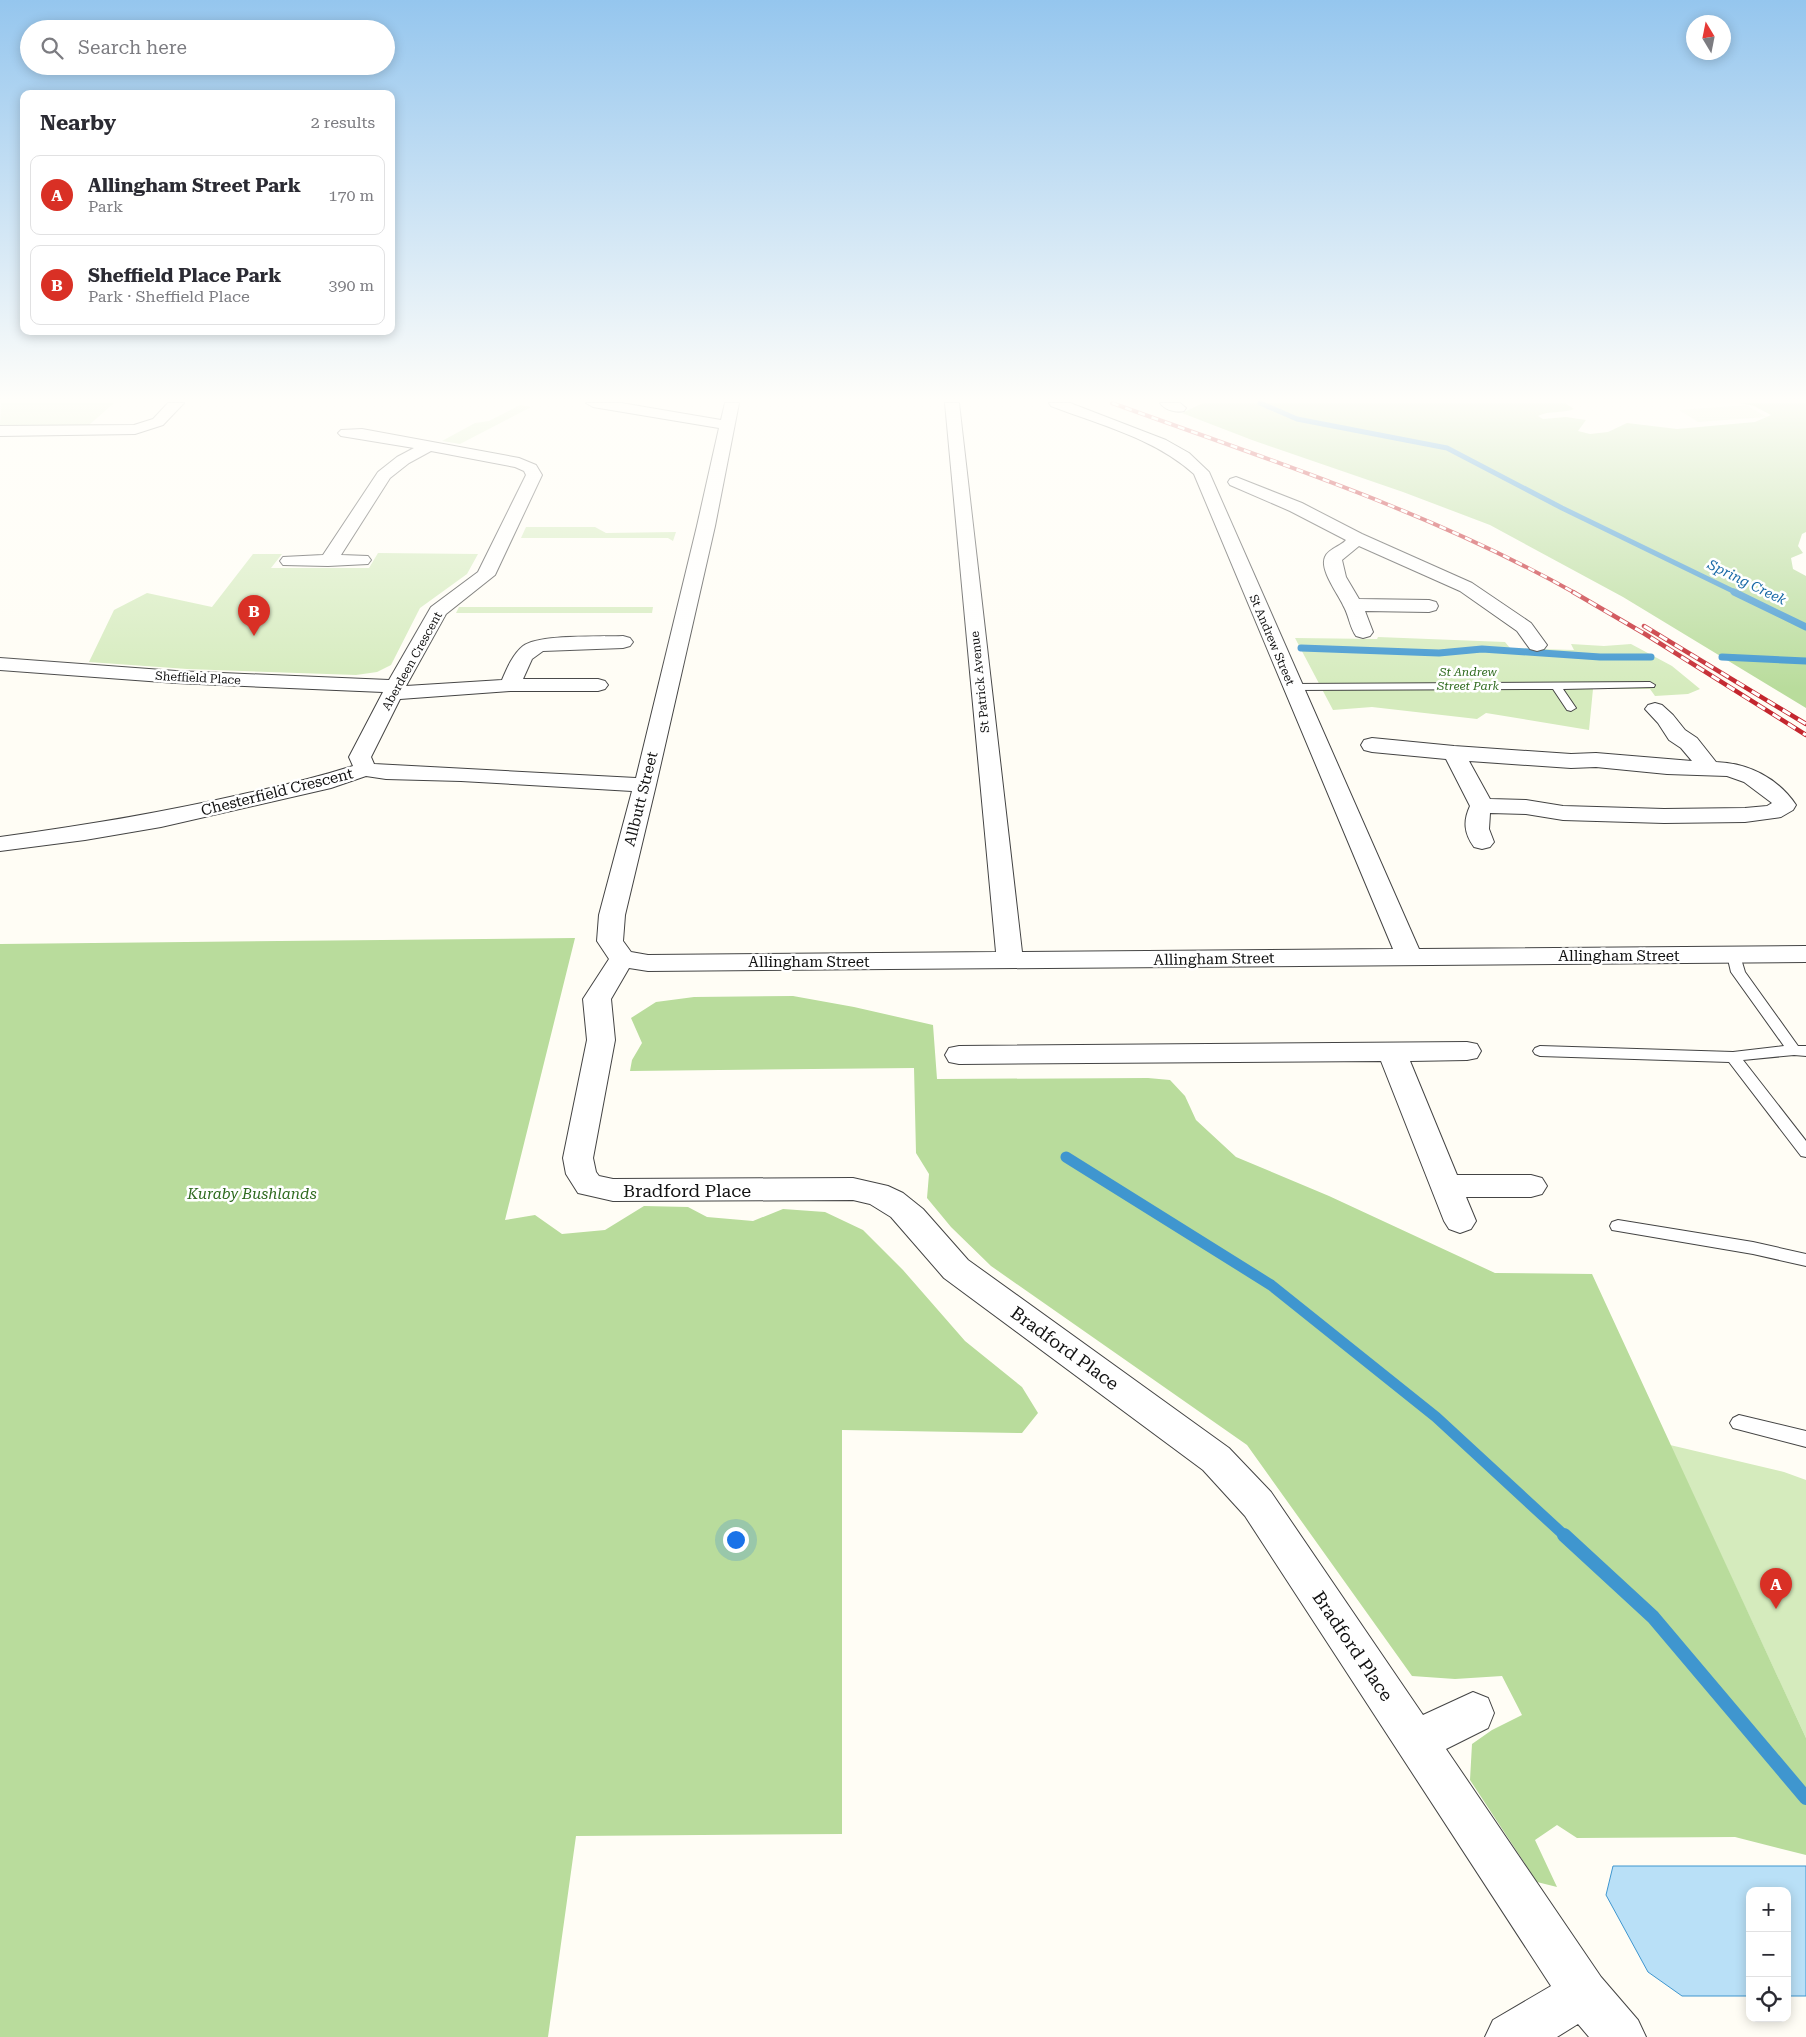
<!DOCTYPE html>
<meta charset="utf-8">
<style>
:root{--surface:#fff;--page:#f2f2f3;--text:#2b2b33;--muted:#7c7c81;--line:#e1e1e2;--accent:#d93025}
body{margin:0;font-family:"Roboto Serif",serif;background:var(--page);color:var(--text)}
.controls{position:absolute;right:15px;bottom:15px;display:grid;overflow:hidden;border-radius:10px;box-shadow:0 2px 12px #0003}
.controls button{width:45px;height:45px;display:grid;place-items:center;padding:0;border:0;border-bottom:1px solid var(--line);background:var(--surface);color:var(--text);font:25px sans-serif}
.compass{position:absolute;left:1686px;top:15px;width:45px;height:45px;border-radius:50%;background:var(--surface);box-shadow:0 2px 12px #0003;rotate:350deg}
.you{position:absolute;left:735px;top:1539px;width:18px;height:18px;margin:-12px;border:4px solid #fff;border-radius:50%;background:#1a73e8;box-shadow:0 0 0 8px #1a73e833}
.badge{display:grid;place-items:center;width:32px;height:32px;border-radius:50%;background:var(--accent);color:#fff;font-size:16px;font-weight:700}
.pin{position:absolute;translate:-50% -41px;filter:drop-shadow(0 1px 2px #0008)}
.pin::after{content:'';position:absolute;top:26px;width:18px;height:15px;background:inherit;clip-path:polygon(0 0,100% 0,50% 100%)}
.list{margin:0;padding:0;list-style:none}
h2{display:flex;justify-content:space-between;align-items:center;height:65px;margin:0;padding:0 20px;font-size:21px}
h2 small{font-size:16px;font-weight:400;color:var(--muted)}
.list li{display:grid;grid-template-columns:32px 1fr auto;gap:15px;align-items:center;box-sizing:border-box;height:80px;margin:0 10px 10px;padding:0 10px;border:1px solid var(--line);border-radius:10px}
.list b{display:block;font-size:19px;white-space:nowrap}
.list p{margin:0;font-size:16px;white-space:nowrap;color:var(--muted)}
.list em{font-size:16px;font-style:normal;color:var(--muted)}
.icon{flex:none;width:28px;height:28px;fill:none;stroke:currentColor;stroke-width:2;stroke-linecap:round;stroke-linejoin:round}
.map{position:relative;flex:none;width:1806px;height:2037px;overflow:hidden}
.search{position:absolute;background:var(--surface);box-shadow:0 2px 12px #0003;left:20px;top:20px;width:375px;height:55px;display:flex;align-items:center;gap:12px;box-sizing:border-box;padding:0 18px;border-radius:28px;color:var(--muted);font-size:19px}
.panel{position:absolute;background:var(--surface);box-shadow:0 2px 12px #0003;left:20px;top:90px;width:375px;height:245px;border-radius:10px}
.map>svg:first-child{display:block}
</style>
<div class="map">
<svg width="1806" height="2037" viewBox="0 0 1806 2037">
<rect width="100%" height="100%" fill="#fffdf5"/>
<g fill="#d5ebbd">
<polygon points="114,403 89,425 0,425 1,403"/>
<polygon points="520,405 531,407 460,444 442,441 475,423 489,421"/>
<polygon points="526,527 595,527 606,533 676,532 673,541 668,538 521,538"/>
<polygon points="378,553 478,554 467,574 420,608 391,665 377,672 356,675 187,669 89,662 114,610 147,593 212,607 253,554 282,554 271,568 369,568"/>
<polygon points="459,607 653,607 652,613 456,613"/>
<polygon points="1378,637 1505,642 1510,648 1574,650 1571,644 1604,646 1631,644 1672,666 1700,689 1688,694 1655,696 1650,689 1593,689 1589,730 1486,713 1477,719 1372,707 1333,710 1295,638 1377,639"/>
<polygon points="1670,1445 1784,1472 1806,1480 1806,1738"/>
</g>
<g fill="#b9dc9c">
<path d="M1203 403H1565L1574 409C1562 414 1549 410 1538 416L1543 419 1566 417 1586 420 1578 431 1590 434 1608 432 1627 423 1677 429 1755 422 1771 415 1754 406 1740 403H1806V532L1802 534 1798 546 1803 553 1791 558 1793 569 1806 576V708L1623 597 1490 525 1403 492 1252 440 1182 413Z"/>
<polygon points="575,938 505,1220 535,1215 562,1234 605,1230 644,1206 688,1207 707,1217 753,1221 783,1209 825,1212 863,1230 903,1270 965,1341 1022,1387 1038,1413 1022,1433 842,1430 842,1834 576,1836 548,2037 0,2037 0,944"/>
<polygon points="793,996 854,1007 933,1025 937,1079 1148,1078 1170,1080 1185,1096 1196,1120 1236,1157 1329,1196 1495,1273 1592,1274 1806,1738 1806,1855 1735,1837 1577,1838 1557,1825 1535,1840 1557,1887 1537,1882 1470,1780 1472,1744 1492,1730 1522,1715 1502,1676 1455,1679 1412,1676 1247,1445 991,1266 951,1227 927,1198 929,1174 916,1153 914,1068 630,1071 632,1060 642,1043 631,1018 656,1002 694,997"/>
</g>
<polygon fill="#e6f2cf" points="1746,405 1767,417 1698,422 1679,410"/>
<polygon fill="#b9e0f7" stroke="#3f96cf" points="1613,1866 1806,1866 1806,1996 1787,1996 1787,1891 1750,1891 1750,1996 1682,1996 1648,1972 1606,1895"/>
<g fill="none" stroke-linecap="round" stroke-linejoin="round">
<polyline stroke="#3f96cf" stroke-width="5" points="1260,403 1297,419 1447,448 1562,508 1737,593"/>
<g stroke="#3f96cf" stroke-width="7">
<polyline points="1734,592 1806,627"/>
<polyline points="1301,648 1439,653 1482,649 1600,657 1651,657"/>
<polyline points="1722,657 1806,661"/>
</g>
<polyline stroke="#3f96cf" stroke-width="11" points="1066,1157 1271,1285 1436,1417 1565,1536"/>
<polyline stroke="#3f96cf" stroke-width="14" points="1564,1535 1653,1617 1806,1798"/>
<g stroke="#444" stroke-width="2">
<g id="lane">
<polygon points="1650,682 1655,685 1654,687 1563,689 1576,708 1571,711 1567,710 1553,689 1292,690 1287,687 1292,684"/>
<polygon points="1734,951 1739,952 1745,972 1798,1046 1806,1046 1806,1056 1794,1055 1743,1060 1806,1141 1806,1157 1801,1156 1729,1062 1540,1056 1535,1054 1533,1051 1535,1048 1540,1046 1733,1052 1784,1046 1731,972 1727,955"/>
<polygon points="1618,1220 1753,1242 1806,1254 1806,1266 1753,1254 1612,1230 1610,1226 1612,1222"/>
<polygon points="1739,1415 1806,1431 1806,1447 1733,1428 1730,1423 1733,1418"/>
</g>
</g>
<g stroke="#444" stroke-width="2">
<g id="street">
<polygon points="168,403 184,403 163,425 135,434 0,436 0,426 134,425 153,419"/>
<path d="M586 403H621L721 420 725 403H739L715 526 656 785 625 915 623 941 631 952 648 955 996 952 945 403H959L1022 952 1393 949 1194 474C1154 438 1100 425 1051 406L1049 403H1070L1166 440 1189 453 1209 472 1419 949 1806 946V962L648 971 629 968 611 999 615 1040 593 1158 596 1172 599 1176 613 1179 853 1178 888 1186 903 1193 923 1209 968 1260 1229 1448 1271 1492 1423 1715 1473 1692 1488 1698 1494 1713 1488 1728 1446 1749 1601 1977 1638 2020 1646 2037H1589L1578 2024 1557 2037H1485L1493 2020 1551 1986 1245 1516 1203 1470 944 1278 891 1217 870 1204 853 1200 613 1201 578 1193 566 1174 563 1158 587 1040 583 999 609 959 597 941 599 915 632 791 461 781 386 779 366 776 331 788 161 827 85 840 0 851V837C81 826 160 813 239 795 277 787 315 778 353 766L349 757 383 692 176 683 0 670V658L176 671 389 680 431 607 478 572 526 475 524 471 515 467 431 451 409 463 390 478 341 555 368 556 371 560 368 564 328 566 283 565 280 561 283 557 323 555 378 472 397 457 414 448 341 436 338 433 341 430 362 429 519 458 536 465 542 475 495 575 446 614 406 686 502 680C507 668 513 654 523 646 538 634 601 637 623 636L630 638 633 642 630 646 623 648 543 651 532 659 523 679H598L605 681 608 685 605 689 598 691H510L400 699 371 757 374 764 636 778 697 526 719 428 593 407Z"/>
<path d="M1160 403H1180L1186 408 1184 411C1176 413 1165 410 1160 403Z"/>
<path d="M1236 477 1302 503 1362 534 1472 583 1531 623 1547 645 1544 649 1537 651 1530 649 1517 631 1460 591 1359 546 1342 560 1346 577 1359 599 1429 600 1436 602 1438 606 1436 610 1429 612 1365 611 1373 632 1370 636 1363 638 1356 636C1350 628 1349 616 1344 607 1339 595 1319 570 1325 557 1328 549 1341 546 1346 540L1290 511 1230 485 1228 482 1230 479Z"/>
<path d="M1655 703 1662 705 1673 715 1685 730 1697 738 1716 762C1748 763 1778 778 1796 805L1793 810 1781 817 1745 822 1664 823 1563 820 1526 814 1490 813 1489 829 1494 842 1490 847 1482 849 1474 847C1464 833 1463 821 1470 806L1446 759 1372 752 1364 750 1361 745 1364 740 1372 738 1454 746 1571 754 1596 753 1692 761 1681 748 1669 740 1658 723 1645 709 1648 705ZM1469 761 1571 768 1596 767 1667 774 1727 776 1744 782 1772 803 1767 806 1745 808 1664 809 1563 806 1526 800 1490 799Z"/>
<polygon points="1467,1042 1477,1044 1481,1051 1477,1058 1467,1060 1410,1061 1457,1175 1531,1175 1542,1178 1547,1186 1542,1194 1531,1197 1466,1197 1476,1221 1471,1229 1460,1233 1449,1229 1444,1221 1381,1061 959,1064 949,1062 945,1055 949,1048 959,1046"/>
</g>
</g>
<use href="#lane" fill="#fff" fill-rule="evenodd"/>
<use href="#street" fill="#fff" fill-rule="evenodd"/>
<g stroke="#c4262e" stroke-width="4">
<path id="rail-far1" d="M1112 403C1269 460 1429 511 1575 593"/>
</g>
<g stroke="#c4262e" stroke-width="4.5">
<g id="rail">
<polyline points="1573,592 1645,634 1806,735"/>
<polyline points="1644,626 1806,724"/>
</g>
</g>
<use href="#rail-far1" stroke="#fff" stroke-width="2.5" stroke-dasharray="7" stroke-linecap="butt"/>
<use href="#rail" stroke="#fff" stroke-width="3" stroke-dasharray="9" stroke-linecap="butt"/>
</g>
<linearGradient id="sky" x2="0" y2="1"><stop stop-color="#95c6ee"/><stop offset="0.58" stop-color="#fffefa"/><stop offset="1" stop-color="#fffefa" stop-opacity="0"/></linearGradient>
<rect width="1806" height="689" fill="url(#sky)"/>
<g text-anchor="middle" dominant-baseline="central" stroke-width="5" stroke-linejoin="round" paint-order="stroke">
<g font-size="12" fill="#111" stroke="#fff">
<text transform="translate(1272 640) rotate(67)">St Andrew Street</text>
<text transform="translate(412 661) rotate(-61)">Aberdeen Crescent</text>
<text transform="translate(198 678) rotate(3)">Sheffield Place</text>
<text transform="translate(980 682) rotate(-96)">St Patrick Avenue</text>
</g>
<g font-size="12" font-style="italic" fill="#2f6b1f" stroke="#fff">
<text x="1468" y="672">St Andrew<tspan x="1468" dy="14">Street Park</tspan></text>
</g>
<g font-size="14" font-style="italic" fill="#1768a6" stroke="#fff">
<text transform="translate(1747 582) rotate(26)">Spring Creek</text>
</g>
<g font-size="15" fill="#111" stroke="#fff">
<text transform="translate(277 792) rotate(-14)">Chesterfield Crescent</text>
<text transform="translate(641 799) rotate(-76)">Allbutt Street</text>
<text x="1619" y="956">Allingham Street</text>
<text transform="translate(1214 959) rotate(-1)">Allingham Street</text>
<text x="809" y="962">Allingham Street</text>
</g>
<g font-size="15" font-style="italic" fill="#2f6b1f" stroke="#fff">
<text x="252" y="1194">Kuraby Bushlands</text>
</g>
<g font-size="18" fill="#111" stroke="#fff">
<text x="687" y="1190">Bradford Place</text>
<text transform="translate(1065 1348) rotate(36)">Bradford Place</text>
<text transform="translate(1353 1646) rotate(56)">Bradford Place</text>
</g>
</g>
</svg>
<div class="controls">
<button>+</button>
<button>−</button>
<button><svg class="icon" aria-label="locate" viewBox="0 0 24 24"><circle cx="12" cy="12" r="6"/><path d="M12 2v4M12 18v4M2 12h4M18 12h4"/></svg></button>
</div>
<svg class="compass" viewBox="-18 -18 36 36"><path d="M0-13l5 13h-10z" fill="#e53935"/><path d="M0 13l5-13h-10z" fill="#7c7c81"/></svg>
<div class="you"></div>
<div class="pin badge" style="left:1776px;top:1609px">A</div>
<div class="pin badge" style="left:254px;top:636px">B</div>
<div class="search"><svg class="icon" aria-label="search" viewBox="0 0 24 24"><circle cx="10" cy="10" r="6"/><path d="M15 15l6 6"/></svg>Search here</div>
<section class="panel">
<h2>Nearby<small>2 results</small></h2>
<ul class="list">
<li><span class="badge">A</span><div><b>Allingham Street Park</b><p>Park</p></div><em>170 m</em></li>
<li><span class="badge">B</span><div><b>Sheffield Place Park</b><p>Park · Sheffield Place</p></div><em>390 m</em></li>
</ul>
</section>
</div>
